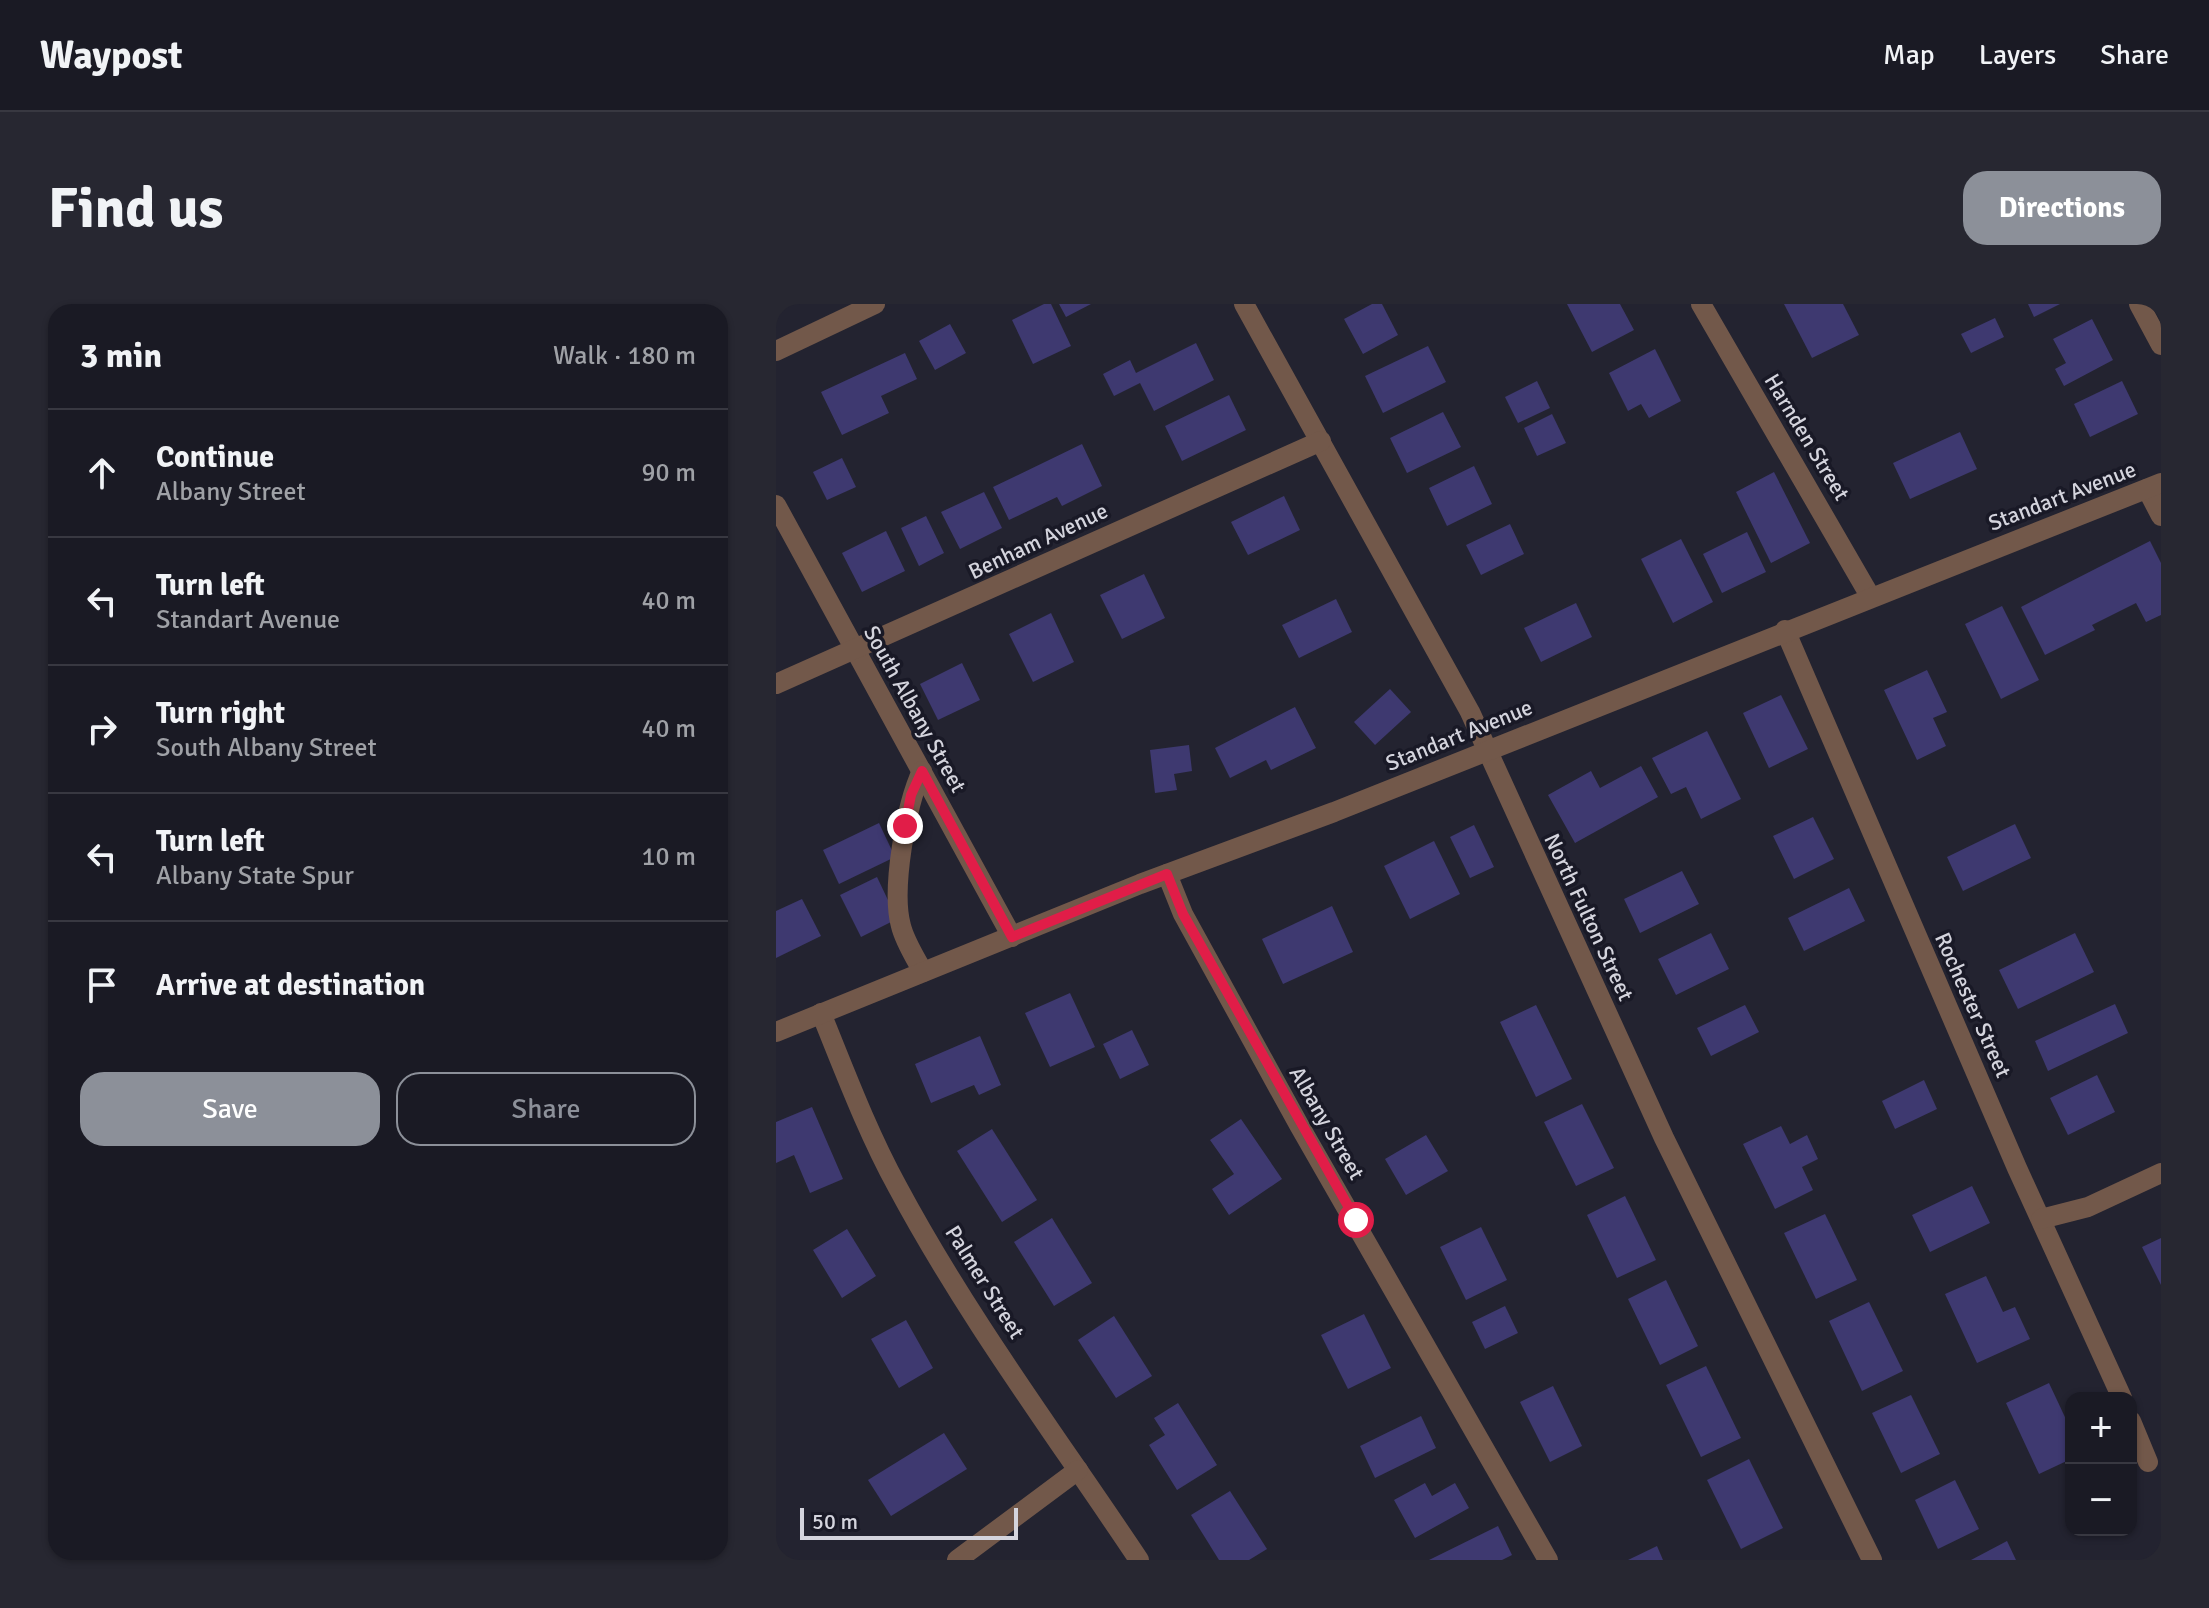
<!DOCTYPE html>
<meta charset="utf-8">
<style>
:root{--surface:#1a1a24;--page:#272731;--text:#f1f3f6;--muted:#9fa1a6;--line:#383841;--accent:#8c9099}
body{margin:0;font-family:Signika,sans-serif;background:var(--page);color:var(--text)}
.controls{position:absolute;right:24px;bottom:24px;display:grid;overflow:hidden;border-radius:16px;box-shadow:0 2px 6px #0004}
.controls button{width:72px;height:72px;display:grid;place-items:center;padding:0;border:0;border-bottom:2px solid var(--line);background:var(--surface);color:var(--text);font:40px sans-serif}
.scale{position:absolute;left:24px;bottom:20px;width:218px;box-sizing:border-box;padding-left:8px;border:4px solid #d4d4dd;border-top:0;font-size:22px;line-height:28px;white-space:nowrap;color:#d4d4dd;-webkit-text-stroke:6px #191926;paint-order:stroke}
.stop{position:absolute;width:24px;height:24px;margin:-18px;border:6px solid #e11d48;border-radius:50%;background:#fff}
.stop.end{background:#e11d48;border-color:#fff;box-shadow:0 2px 8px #0008}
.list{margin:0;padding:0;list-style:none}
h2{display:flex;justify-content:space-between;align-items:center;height:104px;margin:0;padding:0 32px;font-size:34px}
h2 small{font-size:26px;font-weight:400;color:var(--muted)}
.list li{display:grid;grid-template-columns:52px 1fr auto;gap:24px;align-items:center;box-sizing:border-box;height:128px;padding:0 32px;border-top:2px solid var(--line)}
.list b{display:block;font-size:30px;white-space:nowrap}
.list p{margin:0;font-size:26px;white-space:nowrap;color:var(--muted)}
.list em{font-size:26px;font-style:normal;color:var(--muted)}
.actions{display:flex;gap:16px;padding:24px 32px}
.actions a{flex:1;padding:18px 0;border:2px solid var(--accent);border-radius:24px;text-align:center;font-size:28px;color:var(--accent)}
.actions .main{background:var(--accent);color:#fff}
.icon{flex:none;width:44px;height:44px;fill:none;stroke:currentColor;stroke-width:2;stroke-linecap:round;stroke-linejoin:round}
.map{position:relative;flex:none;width:1385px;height:1256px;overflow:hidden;border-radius:24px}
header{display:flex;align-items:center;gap:48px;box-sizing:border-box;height:112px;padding:0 40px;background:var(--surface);border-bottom:2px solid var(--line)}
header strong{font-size:38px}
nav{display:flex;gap:44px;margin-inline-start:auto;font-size:28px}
.intro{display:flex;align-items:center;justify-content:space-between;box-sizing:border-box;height:192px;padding:0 48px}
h1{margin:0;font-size:56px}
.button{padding:20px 36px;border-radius:24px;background:var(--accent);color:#fff;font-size:28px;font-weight:700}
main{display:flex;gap:48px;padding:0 48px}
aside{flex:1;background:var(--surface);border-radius:24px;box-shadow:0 2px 6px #0004}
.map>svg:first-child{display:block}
</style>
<header>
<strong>Waypost</strong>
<nav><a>Map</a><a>Layers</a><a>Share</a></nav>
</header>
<div class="intro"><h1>Find us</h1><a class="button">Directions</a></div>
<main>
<aside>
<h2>3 min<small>Walk · 180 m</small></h2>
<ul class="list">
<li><svg class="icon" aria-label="ahead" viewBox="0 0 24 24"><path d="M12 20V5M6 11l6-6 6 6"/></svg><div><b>Continue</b><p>Albany Street</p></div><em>90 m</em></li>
<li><svg class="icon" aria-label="left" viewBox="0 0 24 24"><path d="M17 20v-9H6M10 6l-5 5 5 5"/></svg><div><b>Turn left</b><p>Standart Avenue</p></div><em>40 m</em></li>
<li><svg class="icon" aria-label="right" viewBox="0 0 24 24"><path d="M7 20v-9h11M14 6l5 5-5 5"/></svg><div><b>Turn right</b><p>South Albany Street</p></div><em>40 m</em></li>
<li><svg class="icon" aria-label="left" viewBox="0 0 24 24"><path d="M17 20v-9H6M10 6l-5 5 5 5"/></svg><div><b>Turn left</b><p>Albany State Spur</p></div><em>10 m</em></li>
<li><svg class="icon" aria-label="arrive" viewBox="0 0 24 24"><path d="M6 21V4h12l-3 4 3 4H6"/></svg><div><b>Arrive at destination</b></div></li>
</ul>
<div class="actions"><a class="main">Save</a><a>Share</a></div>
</aside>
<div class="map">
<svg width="1385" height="1256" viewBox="0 0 1385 1256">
<rect width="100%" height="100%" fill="#232330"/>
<g fill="#3e3970">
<polygon points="268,0 275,0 295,42 257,60 236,16"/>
<polygon points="283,0 315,0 290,13"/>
<polygon points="596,0 606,0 622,31 587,50 568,15"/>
<polygon points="791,0 844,0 858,26 816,48"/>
<polygon points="1008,0 1067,0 1083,31 1036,54"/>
<polygon points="1252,0 1284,0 1258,13"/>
<polygon points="1219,14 1228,33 1195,49 1185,30"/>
<polygon points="1316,15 1337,56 1288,82 1279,65 1290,59 1277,35"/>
<polygon points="174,20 190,49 159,66 143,37"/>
<polygon points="420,39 438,76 378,107 364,79 338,92 327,70 354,56 360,69"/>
<polygon points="652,42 670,78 607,109 589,72"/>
<polygon points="879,45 905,97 873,114 865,100 852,107 833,69"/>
<polygon points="129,49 141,75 105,92 113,109 66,131 45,88"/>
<polygon points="761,77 774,104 742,119 729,93"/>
<polygon points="1346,77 1362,110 1314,133 1298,100"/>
<polygon points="453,91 470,126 406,157 389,122"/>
<polygon points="667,108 685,143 631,169 614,134"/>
<polygon points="776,110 790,139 761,152 748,124"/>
<polygon points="1184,128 1201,165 1134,195 1117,159"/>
<polygon points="306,140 326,182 286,202 281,193 233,216 217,183"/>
<polygon points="66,154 80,183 51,196 37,168"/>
<polygon points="698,162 716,200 671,222 653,184"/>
<polygon points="998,168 1034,239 995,259 960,188"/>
<polygon points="208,188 226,224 184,245 165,208"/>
<polygon points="508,192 524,226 472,251 455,218"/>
<polygon points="150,212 168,249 143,262 125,224"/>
<polygon points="734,220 748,250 705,271 690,241"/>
<polygon points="110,227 129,267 86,288 66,249"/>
<polygon points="971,228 990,268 946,289 927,250"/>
<polygon points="905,235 937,298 897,319 865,255"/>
<polygon points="1374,237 1385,259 1385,311 1370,318 1360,299 1316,321 1319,326 1269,351 1245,303"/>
<polygon points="368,270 389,314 346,335 324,291"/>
<polygon points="560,295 576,328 523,354 506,321"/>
<polygon points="800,299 816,333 765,358 748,324"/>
<polygon points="1226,302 1263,376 1225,395 1189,320"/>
<polygon points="275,309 298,358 257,378 233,330"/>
<polygon points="186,359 204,396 162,416 144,380"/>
<polygon points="1151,366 1171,408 1157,414 1170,442 1141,456 1108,386"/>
<polygon points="614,385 635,408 599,441 578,418"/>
<polygon points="1005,391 1032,445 993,464 967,409"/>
<polygon points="519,403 540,444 495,466 490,456 454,474 439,444"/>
<polygon points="931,427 965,495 925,515 910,483 895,490 876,454"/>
<polygon points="413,441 416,467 398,470 401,486 379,489 374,446"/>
<polygon points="865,462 882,493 799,539 772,491 815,467 824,484"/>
<polygon points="1037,513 1058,555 1018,575 997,532"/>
<polygon points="103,519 119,553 63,580 47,546"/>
<polygon points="1239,520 1255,554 1187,587 1171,553"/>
<polygon points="698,521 718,563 694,574 674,533"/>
<polygon points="658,537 684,590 634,615 608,562"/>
<polygon points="906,567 923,600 864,629 848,595"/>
<polygon points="101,573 121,615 85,633 64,591"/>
<polygon points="1073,584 1089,617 1028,647 1012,614"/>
<polygon points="26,595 45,632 0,654 0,607"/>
<polygon points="556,602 577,648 507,680 486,635"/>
<polygon points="935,629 953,665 900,691 882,655"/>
<polygon points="1299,629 1318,668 1242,705 1223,666"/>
<polygon points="294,689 319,743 274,763 249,709"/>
<polygon points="1339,700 1352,729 1272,767 1259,737"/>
<polygon points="760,701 796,775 760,793 724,718"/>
<polygon points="969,701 983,728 935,752 921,724"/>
<polygon points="356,726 373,761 344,775 327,740"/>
<polygon points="204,732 225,781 203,791 198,781 155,799 139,760"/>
<polygon points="1321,771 1339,808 1292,831 1274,794"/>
<polygon points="1148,776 1161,805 1119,825 1106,797"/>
<polygon points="806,800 838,864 800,882 768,818"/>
<polygon points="36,803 67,875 34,889 18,851 0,859 0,818"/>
<polygon points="465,815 506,875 453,911 436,885 458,870 434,836"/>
<polygon points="1005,822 1014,840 1031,831 1042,855 1026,863 1037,886 999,905 967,840"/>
<polygon points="216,825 261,896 226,918 181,847"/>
<polygon points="650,831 672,867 630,891 609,855"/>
<polygon points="1196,882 1214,919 1154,948 1136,911"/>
<polygon points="849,892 880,956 841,974 811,911"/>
<polygon points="1049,910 1081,976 1040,995 1008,929"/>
<polygon points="276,914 316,979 278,1002 238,938"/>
<polygon points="705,923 731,976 690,996 664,943"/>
<polygon points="71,925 100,972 66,994 37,946"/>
<polygon points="1385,934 1385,981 1366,943"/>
<polygon points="1210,972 1227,1008 1239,1003 1254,1035 1201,1059 1169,990"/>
<polygon points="890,976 922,1042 884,1061 852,995"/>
<polygon points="1093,998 1127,1067 1086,1087 1053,1017"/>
<polygon points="729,1002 742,1029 709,1045 696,1018"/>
<polygon points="588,1010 615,1064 572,1085 545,1031"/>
<polygon points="338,1012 376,1072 340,1094 302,1036"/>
<polygon points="130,1016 157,1064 123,1084 95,1035"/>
<polygon points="930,1062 965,1134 925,1153 890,1081"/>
<polygon points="1273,1079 1295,1126 1295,1155 1263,1170 1230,1099"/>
<polygon points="777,1082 806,1142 774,1158 744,1098"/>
<polygon points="1135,1091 1164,1150 1125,1169 1096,1109"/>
<polygon points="402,1099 441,1161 401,1186 373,1141 389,1131 378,1114"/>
<polygon points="645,1112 660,1144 599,1174 584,1142"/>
<polygon points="168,1129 191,1165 115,1212 92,1176"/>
<polygon points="973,1155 1007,1224 965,1245 931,1176"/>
<polygon points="1179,1176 1203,1225 1162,1245 1139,1196"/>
<polygon points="649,1179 656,1192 679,1179 693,1204 639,1234 618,1196"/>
<polygon points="454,1187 491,1245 473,1256 443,1256 415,1211"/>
<polygon points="722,1222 736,1251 726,1256 653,1256"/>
<polygon points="1231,1237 1240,1256 1195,1256"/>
<polygon points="881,1242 887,1256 852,1256"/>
</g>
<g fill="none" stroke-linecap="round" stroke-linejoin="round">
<g stroke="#72584a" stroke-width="20">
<polyline points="468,0 694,408 888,834 1096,1256"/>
<polyline points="925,0 1094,292"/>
<polyline points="1363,0 1385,41"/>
<polyline points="0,47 99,0"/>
<polyline points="1371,185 1385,212"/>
<polyline points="0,201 236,633"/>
<polyline points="1009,326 1241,864 1346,1094"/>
<polyline points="0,380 545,137"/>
<path d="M146 467C130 501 115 586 125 622 129 638 139 653 147 668"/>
<polyline points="391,570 407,610 523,821 772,1256"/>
<path d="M45 709C69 768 91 827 121 882 191 1013 281 1133 363 1256"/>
<polyline points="1265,915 1312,903 1385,869"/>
<polyline points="1355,1117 1372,1158"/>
<polyline points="181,1256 302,1166"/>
</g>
<polyline stroke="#72584a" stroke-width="20" points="0,728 364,580 558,508 1385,179"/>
</g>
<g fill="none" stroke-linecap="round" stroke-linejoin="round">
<polyline stroke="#e11d48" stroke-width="10" points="129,522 135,491 146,467 236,633 391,570 407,610 580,916"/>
</g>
<g text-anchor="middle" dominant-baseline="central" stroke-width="7" stroke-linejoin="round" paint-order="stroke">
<g font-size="22" fill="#d4d4dd" stroke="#191926">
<text transform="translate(1031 133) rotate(59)">Harnden Street</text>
<text transform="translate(1286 192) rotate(-21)">Standart Avenue</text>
<text transform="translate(262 237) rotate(-25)">Benham Avenue</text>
<text transform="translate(139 405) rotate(61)">South Albany Street</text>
<text transform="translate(683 431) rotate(-22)">Standart Avenue</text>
<text transform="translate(813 613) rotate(65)">North Fulton Street</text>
<text transform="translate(1197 701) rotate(66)">Rochester Street</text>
<text transform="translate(551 819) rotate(60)">Albany Street</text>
<text transform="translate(209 978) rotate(58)">Palmer Street</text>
</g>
</g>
</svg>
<div class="controls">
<button>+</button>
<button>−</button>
</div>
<div class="scale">50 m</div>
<div class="stop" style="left:580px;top:916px"></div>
<div class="stop end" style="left:129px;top:522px"></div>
</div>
</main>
